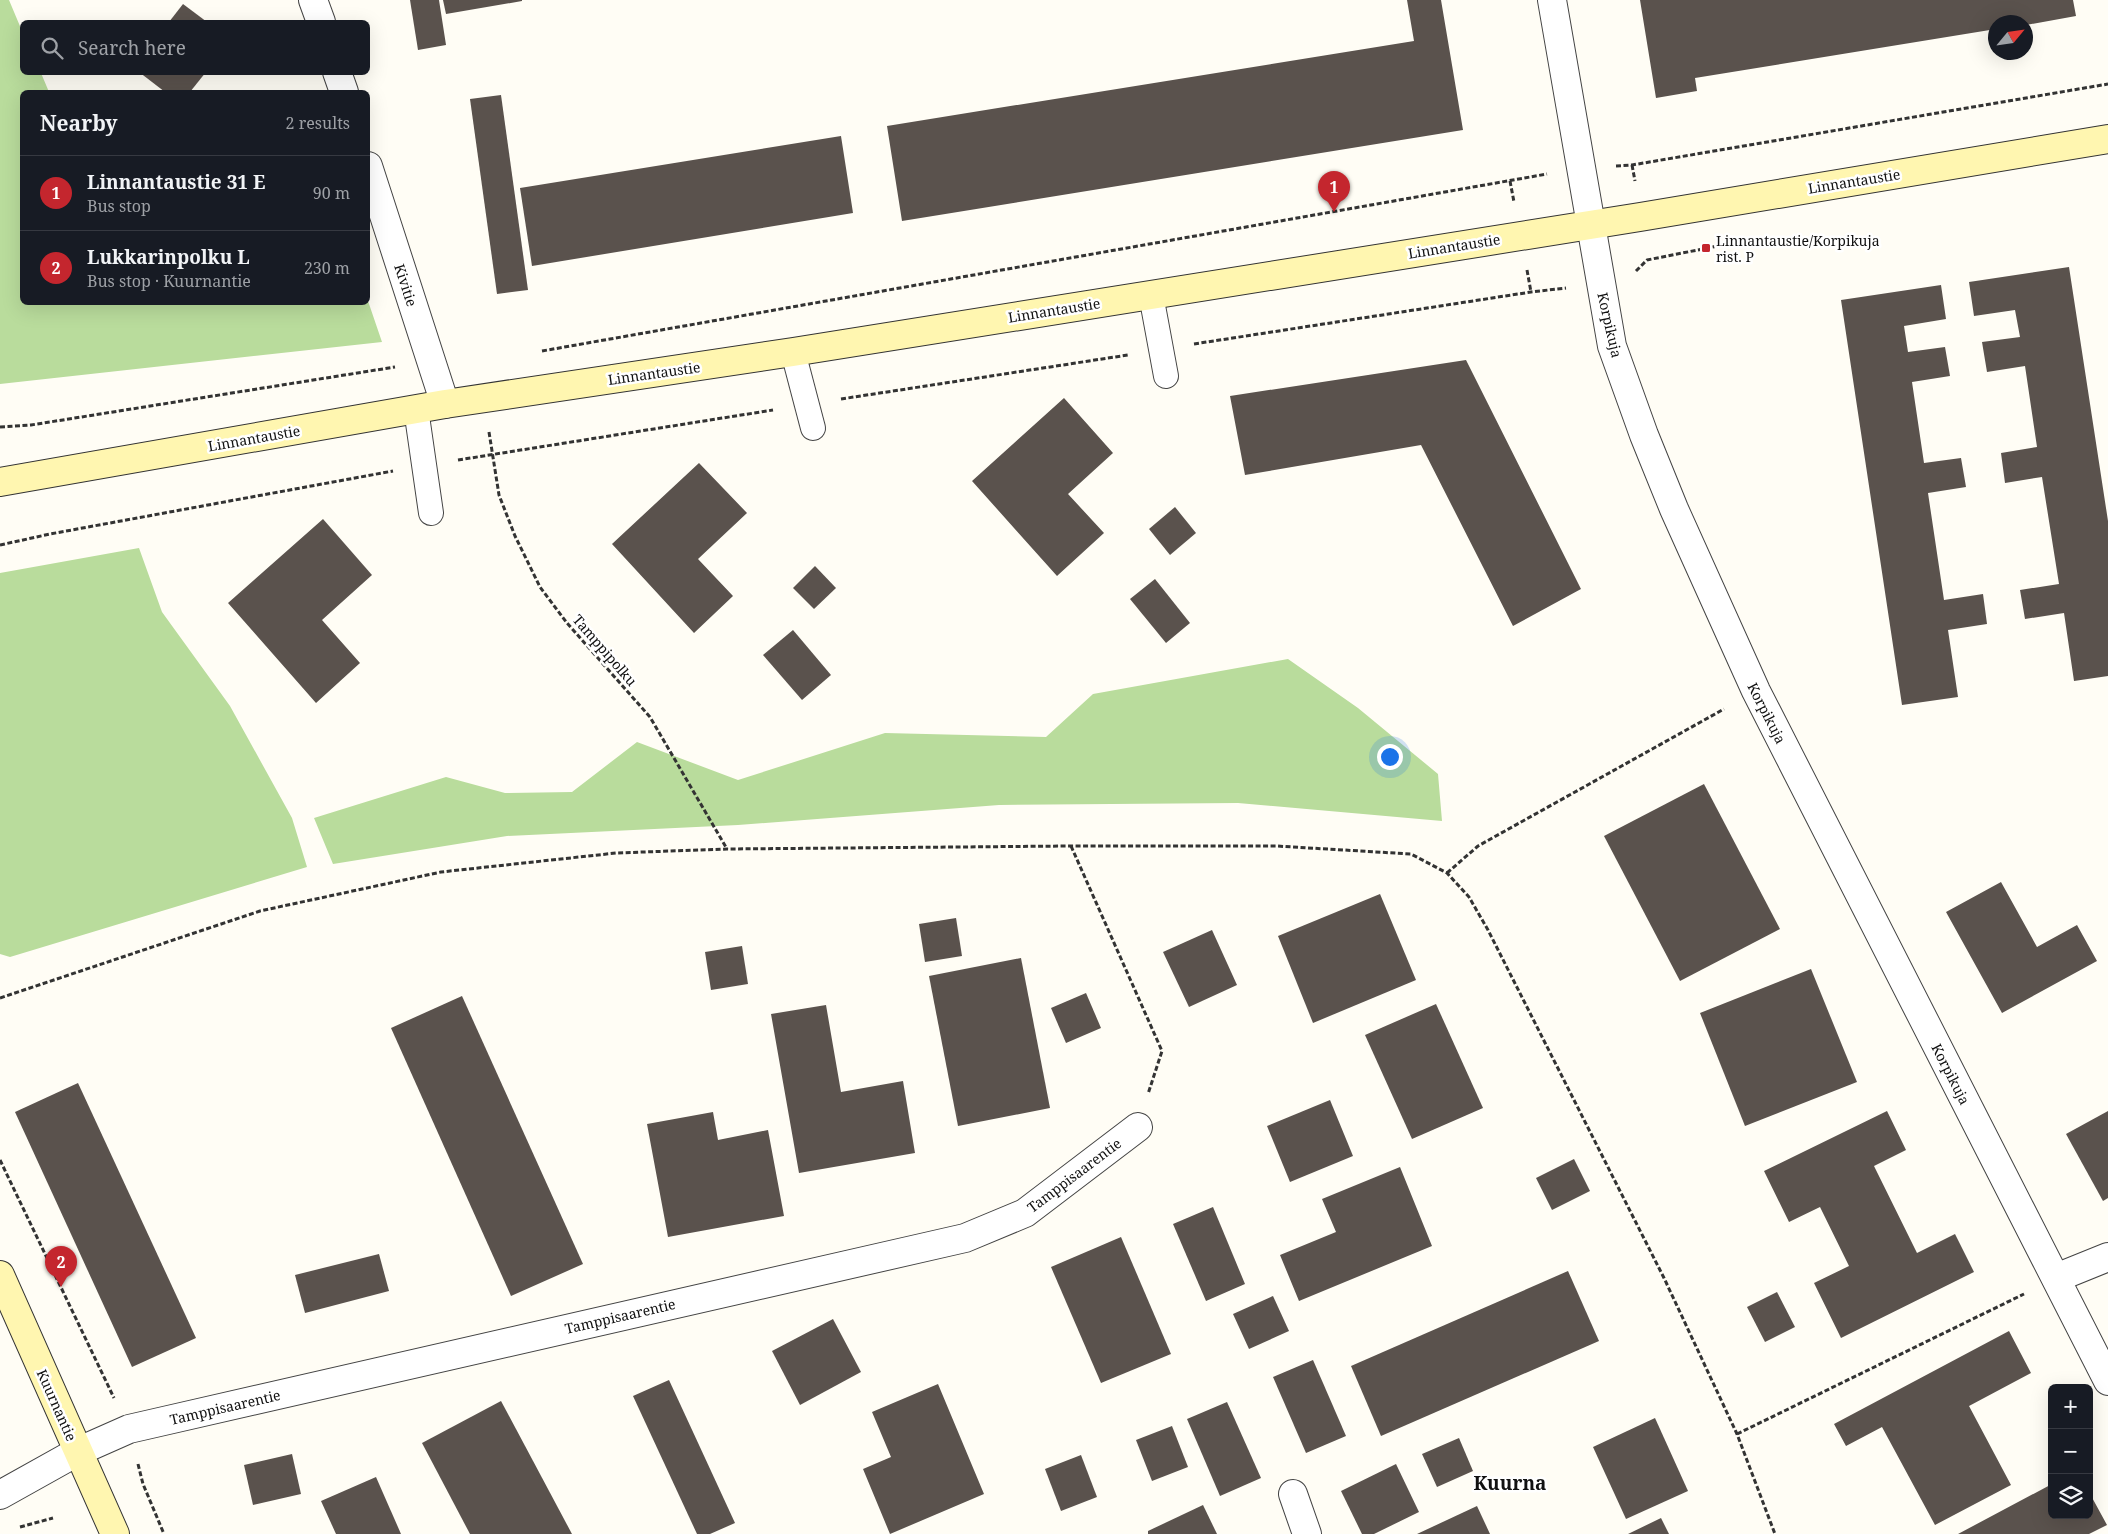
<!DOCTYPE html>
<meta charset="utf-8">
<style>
:root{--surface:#171b24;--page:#20242c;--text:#f1f3f6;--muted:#9ea1a6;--line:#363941;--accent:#c4262e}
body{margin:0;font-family:"Noto Serif",serif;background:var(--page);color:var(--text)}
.controls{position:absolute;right:15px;bottom:15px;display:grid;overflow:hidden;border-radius:8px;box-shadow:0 5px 20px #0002}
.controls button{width:45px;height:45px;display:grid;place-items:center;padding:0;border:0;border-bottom:1px solid var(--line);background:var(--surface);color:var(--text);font:25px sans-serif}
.compass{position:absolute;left:1988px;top:15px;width:45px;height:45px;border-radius:50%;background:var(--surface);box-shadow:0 5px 20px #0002;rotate:61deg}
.you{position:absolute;left:1389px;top:756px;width:18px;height:18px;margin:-12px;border:4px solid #fff;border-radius:50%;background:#1a73e8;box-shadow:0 0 0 8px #1a73e833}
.badge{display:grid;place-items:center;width:32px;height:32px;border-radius:50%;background:var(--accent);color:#fff;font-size:16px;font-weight:700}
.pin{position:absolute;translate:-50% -41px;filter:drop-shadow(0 1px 2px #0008)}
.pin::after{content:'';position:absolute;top:26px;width:18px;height:15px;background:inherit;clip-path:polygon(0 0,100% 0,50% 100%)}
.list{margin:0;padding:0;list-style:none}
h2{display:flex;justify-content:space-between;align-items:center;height:65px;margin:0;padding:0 20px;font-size:21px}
h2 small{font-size:16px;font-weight:400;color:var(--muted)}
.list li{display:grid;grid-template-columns:32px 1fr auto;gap:15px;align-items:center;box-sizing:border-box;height:75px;padding:0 20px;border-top:1px solid var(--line)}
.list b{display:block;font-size:19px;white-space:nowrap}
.list p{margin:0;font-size:16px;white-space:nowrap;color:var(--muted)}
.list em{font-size:16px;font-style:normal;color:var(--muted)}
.icon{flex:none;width:28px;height:28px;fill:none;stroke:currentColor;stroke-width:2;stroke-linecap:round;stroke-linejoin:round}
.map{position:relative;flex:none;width:2108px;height:1534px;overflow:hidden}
.search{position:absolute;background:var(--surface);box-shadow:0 5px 20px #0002;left:20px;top:20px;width:350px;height:55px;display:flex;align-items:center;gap:12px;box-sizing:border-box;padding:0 18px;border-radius:8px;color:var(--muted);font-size:19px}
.panel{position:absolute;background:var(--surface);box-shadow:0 5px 20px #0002;left:20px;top:90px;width:350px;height:215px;border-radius:8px}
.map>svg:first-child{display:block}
</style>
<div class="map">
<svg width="2108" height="1534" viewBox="0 0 2108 1534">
<rect width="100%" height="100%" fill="#fffdf5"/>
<g fill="#b9dc9c">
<polygon points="0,0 9,0 22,31 22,72 41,73 49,92 22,92 22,302 368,301 382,342 0,384"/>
<polygon points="139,548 162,612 230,706 292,818 307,867 10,957 0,954 0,573"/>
<polygon points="1288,659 1358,708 1438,774 1442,821 1238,803 999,805 738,825 507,836 333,864 314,818 446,777 505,793 572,792 637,742 738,780 885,733 1046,737 1093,694"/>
</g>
<g fill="#5a524d">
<polygon points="410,0 439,0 446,45 418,50"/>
<polygon points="443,0 522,0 522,1 446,14"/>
<polygon points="1407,0 1441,0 1463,130 902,221 887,126 1414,41"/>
<polygon points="1640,0 2073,0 2076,16 2026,25 2026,22 1996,22 1996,29 1695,78 1697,91 1656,98"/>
<polygon points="183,4 207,22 169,22"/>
<polygon points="139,72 206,72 190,92 165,92"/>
<polygon points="501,95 528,290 497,294 470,99"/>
<polygon points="841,136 853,213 532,266 520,188"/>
<polygon points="2069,267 2108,521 2108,676 2074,681 2064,613 2025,619 2020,590 2059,584 2042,477 2005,483 2001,453 2037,447 2025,366 1987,372 1982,342 2020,337 2015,310 1974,316 1969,282"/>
<polygon points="1941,285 1946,319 1904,326 1908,352 1945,347 1950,376 1912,382 1924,463 1961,458 1966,487 1928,493 1944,600 1983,594 1987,624 1948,630 1958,697 1902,705 1841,300"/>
<polygon points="1466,360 1581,589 1513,626 1421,445 1245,475 1230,396"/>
<polygon points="1064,398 1113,453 1068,494 1104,533 1057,576 972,481"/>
<polygon points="699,463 747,513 698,559 733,596 694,633 612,544"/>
<polygon points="1175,507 1196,533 1170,555 1149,529"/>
<polygon points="323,519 372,575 322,620 360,663 316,703 228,603"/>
<polygon points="815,566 836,588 814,609 793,588"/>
<polygon points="1155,579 1190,623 1166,643 1130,599"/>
<polygon points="793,630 831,675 802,700 763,655"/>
<polygon points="1704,784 1780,929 1680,981 1604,836"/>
<polygon points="2001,882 2037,947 2077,925 2097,961 2002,1013 1946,912"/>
<polygon points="1380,894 1416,980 1313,1023 1278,936"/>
<polygon points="956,918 962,956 925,962 919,924"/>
<polygon points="1212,930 1237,985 1189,1007 1163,952"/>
<polygon points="742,946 748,984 711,990 705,952"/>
<polygon points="1021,958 1050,1108 958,1126 929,976"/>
<polygon points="1811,969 1857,1082 1745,1126 1700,1013"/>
<polygon points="1086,993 1101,1028 1066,1043 1051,1008"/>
<polygon points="462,996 583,1264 511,1296 391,1028"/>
<polygon points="1436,1004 1483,1108 1412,1139 1365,1035"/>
<polygon points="826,1005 841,1092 903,1081 915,1153 799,1173 771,1014"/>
<polygon points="78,1083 196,1338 132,1367 15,1112"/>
<polygon points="1330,1100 1353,1156 1290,1182 1267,1126"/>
<polygon points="1887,1111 1906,1150 1874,1166 1917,1253 1955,1234 1974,1272 1841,1338 1814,1283 1849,1266 1820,1207 1789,1222 1764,1171"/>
<polygon points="2108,1111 2108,1198 2103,1201 2066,1134"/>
<polygon points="713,1112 718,1140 768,1130 784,1216 668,1237 647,1124"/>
<polygon points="1574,1159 1590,1191 1552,1210 1536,1178"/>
<polygon points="1400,1167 1432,1246 1299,1301 1280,1255 1336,1232 1322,1199"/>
<polygon points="1213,1207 1245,1284 1206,1301 1173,1224"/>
<polygon points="1121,1237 1171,1354 1101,1383 1051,1267"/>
<polygon points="379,1254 389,1291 305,1313 295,1275"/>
<polygon points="1568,1271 1599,1341 1381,1436 1351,1366"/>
<polygon points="1777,1292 1795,1327 1765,1342 1747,1307"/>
<polygon points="1273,1296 1289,1331 1249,1349 1233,1314"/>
<polygon points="833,1319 861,1372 800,1405 772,1351"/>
<polygon points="2009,1331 2031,1373 1969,1406 2011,1485 1935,1525 1882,1427 1846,1446 1834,1424"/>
<polygon points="1313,1360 1346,1436 1306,1453 1273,1377"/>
<polygon points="669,1380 735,1523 710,1534 697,1534 633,1396"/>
<polygon points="938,1384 984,1494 890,1534 863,1469 891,1457 872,1412"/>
<polygon points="501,1401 572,1534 470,1534 422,1443"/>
<polygon points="1227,1402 1261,1478 1220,1496 1187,1419"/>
<polygon points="1655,1418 1688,1491 1626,1519 1593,1447"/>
<polygon points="1172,1426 1188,1467 1152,1481 1136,1440"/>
<polygon points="1459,1438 1473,1471 1437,1487 1422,1454"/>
<polygon points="292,1454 301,1494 253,1505 244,1465"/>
<polygon points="1081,1455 1097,1497 1061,1511 1045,1469"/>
<polygon points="1396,1464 1419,1512 1374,1534 1362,1534 1341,1491"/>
<polygon points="376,1477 401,1534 336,1534 321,1501"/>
<polygon points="2052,1484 2052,1515 2089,1515 2089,1492 2107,1525 2089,1534 1958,1534"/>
<polygon points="1203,1505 1217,1534 1148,1534 1148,1531"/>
<polygon points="1477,1506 1490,1534 1417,1534"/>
<polygon points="1661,1518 1669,1534 1628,1534"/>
</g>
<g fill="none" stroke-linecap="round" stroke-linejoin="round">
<g stroke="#444" stroke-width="26">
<g id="lane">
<polyline points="1151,295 1166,376"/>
<polyline points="793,352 813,428"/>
<polyline points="416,409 431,513"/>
</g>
</g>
<g stroke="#444" stroke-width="30">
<g id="street">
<polyline points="313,0 321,22"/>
<polyline points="1552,0 1612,346 1644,435 1674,509 1756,691 2108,1381"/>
<polyline points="337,72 344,92"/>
<polyline points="368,166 445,404"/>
<polyline points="2056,1278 2108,1257"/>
<polyline points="1293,1494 1307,1534"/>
<polyline points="0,1495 77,1452 129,1429 965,1238 1025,1213 1138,1127"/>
</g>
</g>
<g stroke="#333" stroke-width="30">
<g id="secondary">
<polyline points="0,482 445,404 793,352 1640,217 2108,139"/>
<polyline points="0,1275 115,1534"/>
</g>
</g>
<g stroke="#333" stroke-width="3" stroke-dasharray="5 2.5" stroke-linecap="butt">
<polyline points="1632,165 1635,181"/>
<polyline points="1616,166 1632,165 2108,84"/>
<polyline points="1510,181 1514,202"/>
<polyline points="1527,270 1531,292"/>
<polyline points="1636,271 1647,260 1738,242"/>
<polyline points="1194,344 1531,292 1566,288"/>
<polyline points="542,351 1547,174"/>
<polyline points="841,399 1128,355"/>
<polyline points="0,427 31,425 395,367"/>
<polyline points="489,432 499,495 515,536 540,587 567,623 650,717 727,849"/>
<polyline points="458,460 773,410"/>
<polyline points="0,545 50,534 393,471"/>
<polyline points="1071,846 1162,1051 1148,1094"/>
<polyline points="1447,873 1478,846 1724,709"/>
<polyline points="0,998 260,911 441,872 616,853 727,849 1071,846 1276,846 1411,854 1447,873 1469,897 1488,930 1664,1278 1737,1434 1775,1534"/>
<polyline points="0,1160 114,1398"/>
<polyline points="1737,1434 2024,1294"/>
<polyline points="138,1464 143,1484 164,1534"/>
<polyline points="20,1527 53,1518"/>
</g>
<use href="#lane" stroke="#fff" stroke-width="24"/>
<use href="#street" stroke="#fff" stroke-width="28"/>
<use href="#secondary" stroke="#fff6b0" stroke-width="28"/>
</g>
<rect fill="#c4262e" stroke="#fff" stroke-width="2" x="1701" y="243" width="10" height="10" rx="2.5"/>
<g text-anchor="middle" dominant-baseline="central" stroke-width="5" stroke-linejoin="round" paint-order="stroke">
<g font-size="14" fill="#111" stroke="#fff">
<text transform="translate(1854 181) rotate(-9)">Linnantaustie</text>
<text transform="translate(1454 246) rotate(-9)">Linnantaustie</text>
<text transform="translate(406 285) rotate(72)">Kivitie</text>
<text transform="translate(1054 310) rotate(-9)">Linnantaustie</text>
<text transform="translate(1610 325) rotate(77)">Korpikuja</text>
<text transform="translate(654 373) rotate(-8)">Linnantaustie</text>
<text transform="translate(254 438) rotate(-10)">Linnantaustie</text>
<text transform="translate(605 650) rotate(49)">Tamppipolku</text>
<text transform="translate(1767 713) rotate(63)">Korpikuja</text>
<text transform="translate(1951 1074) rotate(63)">Korpikuja</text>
<text transform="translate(1074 1175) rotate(-37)">Tamppisaarentie</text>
<text transform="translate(620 1316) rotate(-13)">Tamppisaarentie</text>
<text transform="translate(57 1405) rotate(66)">Kuurnantie</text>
<text transform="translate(225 1407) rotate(-13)">Tamppisaarentie</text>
</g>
<g font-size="14" fill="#111" stroke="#fff" text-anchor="start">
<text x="1716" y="240">Linnantaustie/Korpikuja<tspan x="1716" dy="16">rist. P</tspan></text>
</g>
<g font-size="19" font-weight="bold" fill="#111" stroke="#fff">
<text x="1510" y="1483">Kuurna</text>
</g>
</g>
</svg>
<div class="controls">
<button>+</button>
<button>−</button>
<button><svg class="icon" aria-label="layers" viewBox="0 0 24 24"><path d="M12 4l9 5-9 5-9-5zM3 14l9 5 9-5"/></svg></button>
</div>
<svg class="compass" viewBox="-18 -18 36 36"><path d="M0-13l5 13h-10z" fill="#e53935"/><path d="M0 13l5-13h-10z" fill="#9ea1a6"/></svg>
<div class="you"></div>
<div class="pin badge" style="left:1334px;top:212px">1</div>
<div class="pin badge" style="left:61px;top:1287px">2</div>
<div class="search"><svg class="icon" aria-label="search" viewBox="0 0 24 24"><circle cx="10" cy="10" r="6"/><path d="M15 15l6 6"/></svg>Search here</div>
<section class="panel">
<h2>Nearby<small>2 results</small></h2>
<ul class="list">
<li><span class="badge">1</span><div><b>Linnantaustie 31 E</b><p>Bus stop</p></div><em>90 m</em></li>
<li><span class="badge">2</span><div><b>Lukkarinpolku L</b><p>Bus stop · Kuurnantie</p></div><em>230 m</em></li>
</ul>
</section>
</div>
